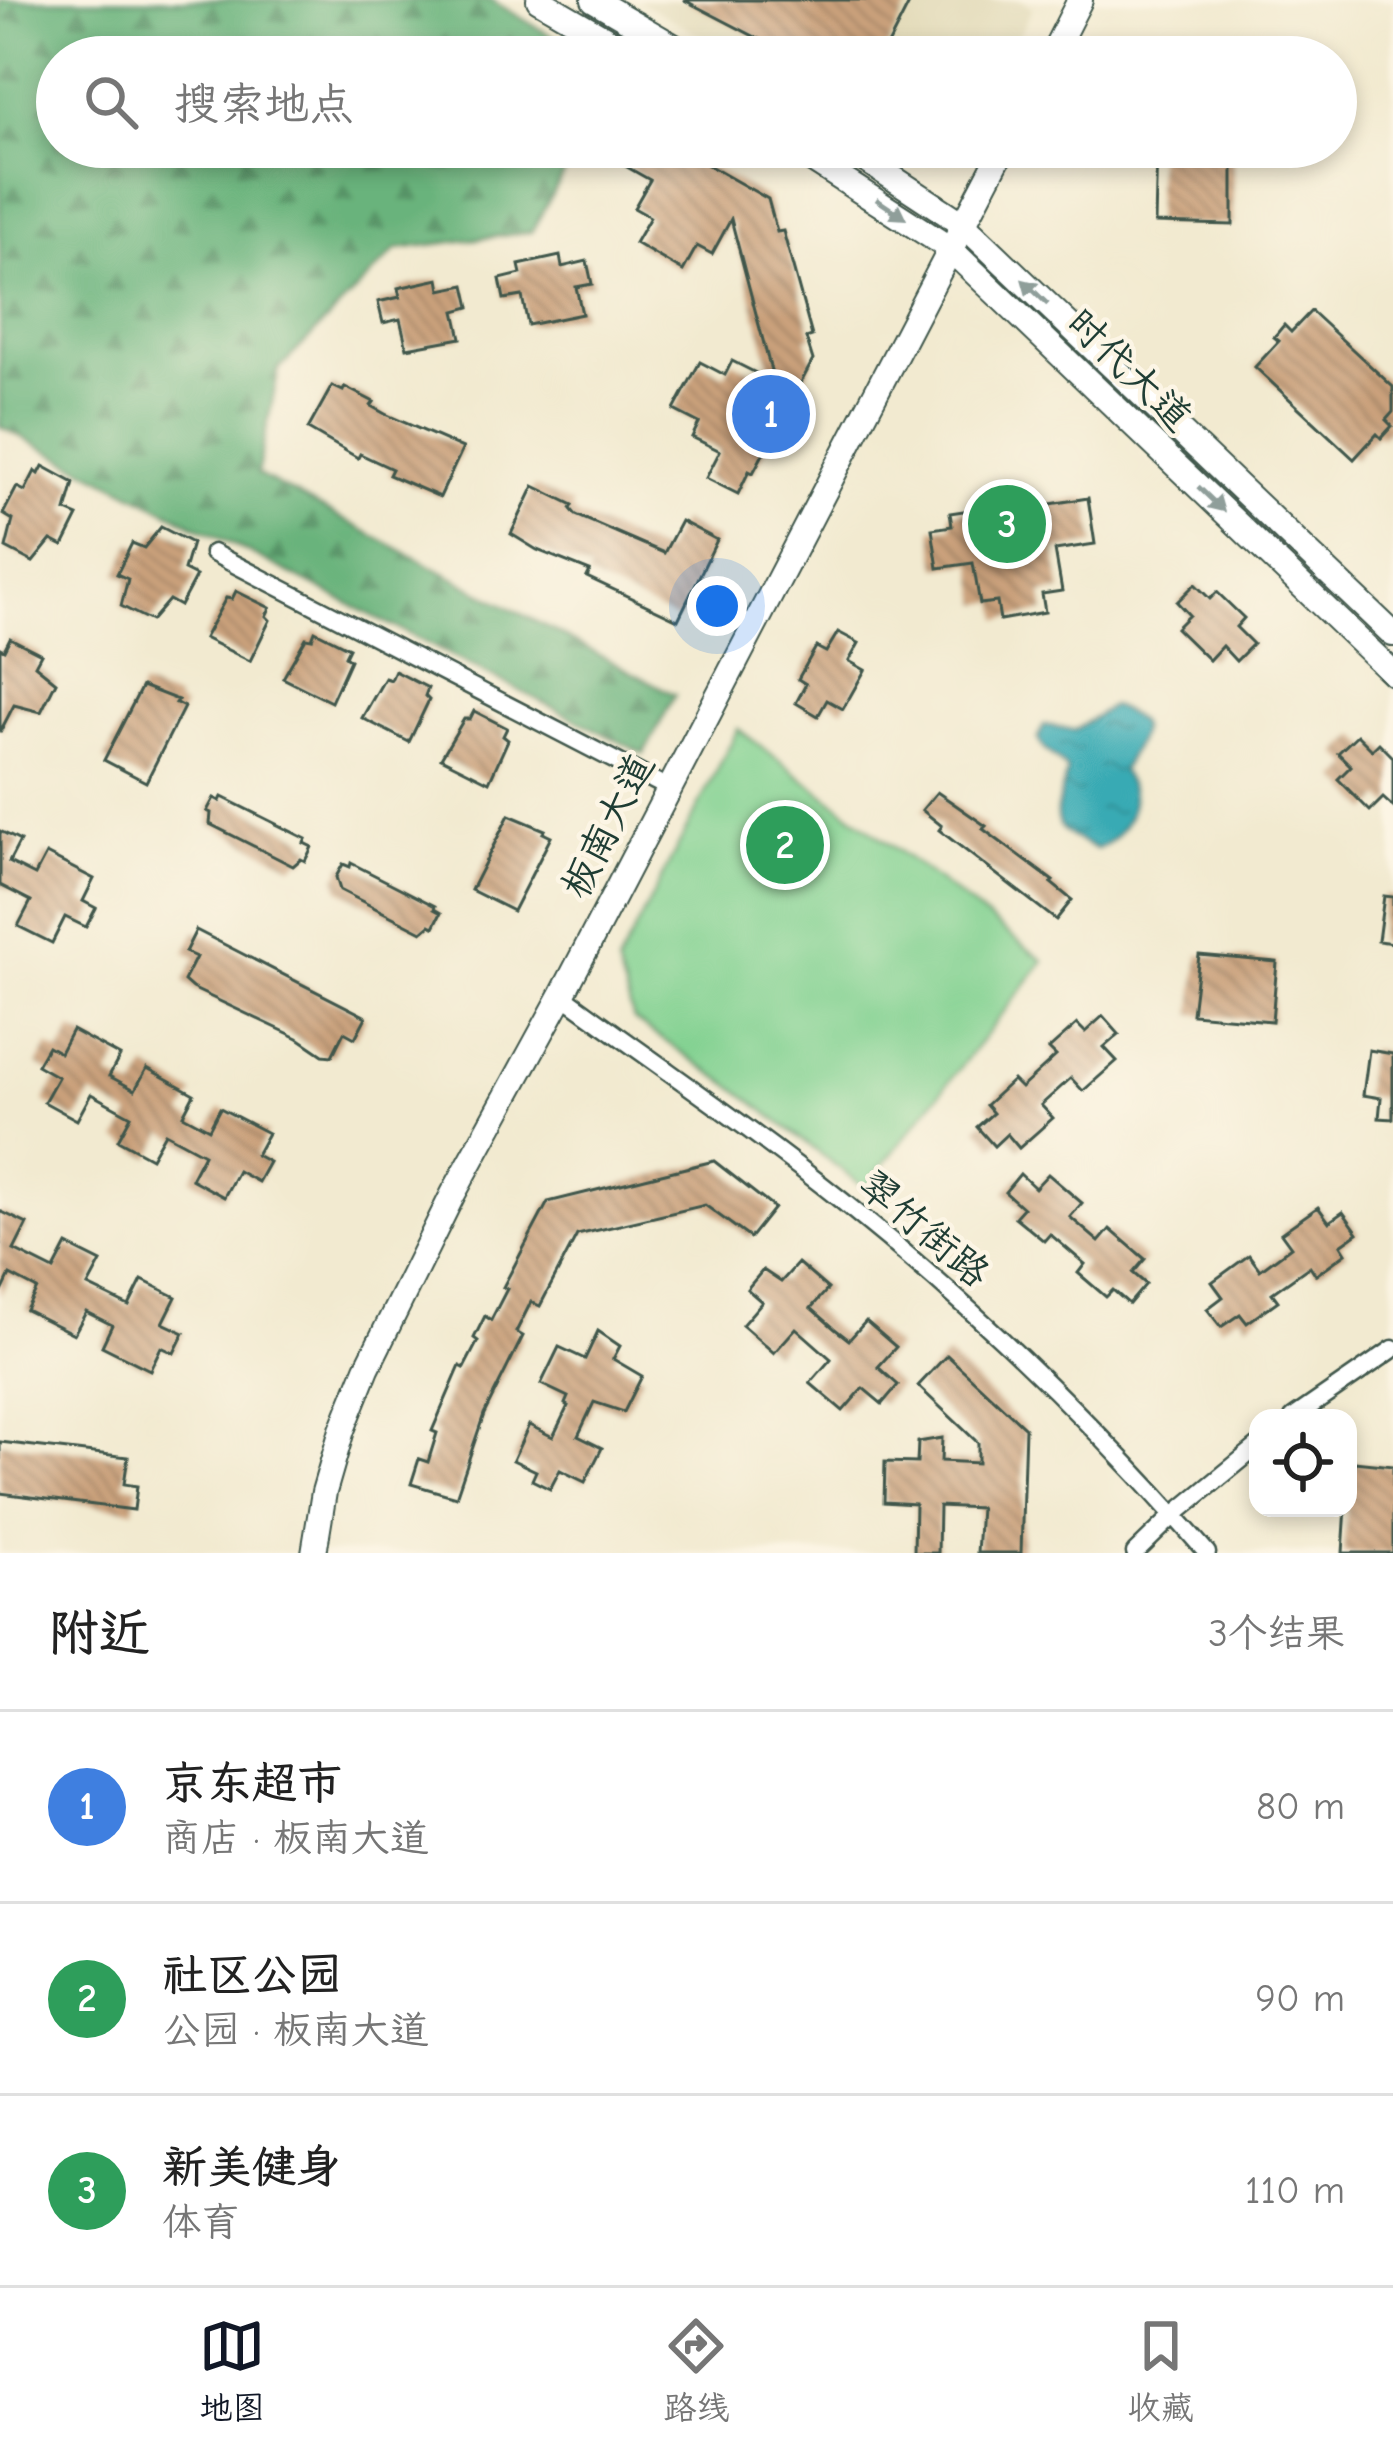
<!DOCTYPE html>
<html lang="zh">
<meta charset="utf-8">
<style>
:root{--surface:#fff;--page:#f2f2f2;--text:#222;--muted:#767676;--line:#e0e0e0;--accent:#111827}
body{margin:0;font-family:"Comic Neue","LXGW WenKai TC",sans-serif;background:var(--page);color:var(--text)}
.controls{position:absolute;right:36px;bottom:36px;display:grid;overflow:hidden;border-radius:24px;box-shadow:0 6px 18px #0003}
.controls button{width:108px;height:108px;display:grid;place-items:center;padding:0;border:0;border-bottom:3px solid var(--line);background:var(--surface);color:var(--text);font:60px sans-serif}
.you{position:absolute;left:717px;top:606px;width:42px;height:42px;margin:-30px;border:9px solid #fff;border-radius:50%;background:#1a73e8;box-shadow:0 0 0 18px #1a73e833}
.badge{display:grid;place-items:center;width:78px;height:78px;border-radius:50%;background:var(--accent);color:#fff;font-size:39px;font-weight:700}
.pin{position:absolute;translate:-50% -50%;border:6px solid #fff;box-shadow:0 3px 12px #0006}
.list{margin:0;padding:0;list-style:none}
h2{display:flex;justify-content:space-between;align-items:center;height:156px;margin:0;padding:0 48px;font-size:51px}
h2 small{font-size:39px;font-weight:400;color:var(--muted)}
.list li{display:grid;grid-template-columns:78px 1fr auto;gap:36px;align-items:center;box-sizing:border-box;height:192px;padding:0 48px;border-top:3px solid var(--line)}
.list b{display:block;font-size:45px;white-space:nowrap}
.list p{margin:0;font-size:39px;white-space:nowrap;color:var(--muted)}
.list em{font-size:39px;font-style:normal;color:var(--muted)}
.icon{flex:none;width:66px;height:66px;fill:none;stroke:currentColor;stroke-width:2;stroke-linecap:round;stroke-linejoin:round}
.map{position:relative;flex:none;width:1393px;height:1553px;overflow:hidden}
.search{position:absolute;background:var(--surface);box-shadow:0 6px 18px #0003;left:36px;right:36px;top:36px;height:132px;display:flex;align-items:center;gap:30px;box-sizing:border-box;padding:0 42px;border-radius:66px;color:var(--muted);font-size:45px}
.sheet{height:732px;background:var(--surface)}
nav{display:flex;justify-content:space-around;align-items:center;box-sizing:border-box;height:168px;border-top:3px solid var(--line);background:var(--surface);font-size:33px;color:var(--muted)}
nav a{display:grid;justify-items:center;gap:6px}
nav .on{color:var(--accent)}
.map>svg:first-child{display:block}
</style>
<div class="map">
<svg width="1393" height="1553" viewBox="0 0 1393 1553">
<defs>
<pattern id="forest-firs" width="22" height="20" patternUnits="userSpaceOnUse" patternTransform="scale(3)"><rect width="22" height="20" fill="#69b37b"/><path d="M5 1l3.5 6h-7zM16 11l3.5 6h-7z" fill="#569366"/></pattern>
<pattern id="water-ripples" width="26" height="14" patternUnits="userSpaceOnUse" patternTransform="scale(3)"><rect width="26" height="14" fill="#39aab4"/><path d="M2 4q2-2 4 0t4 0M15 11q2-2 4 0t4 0" fill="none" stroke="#2f8c93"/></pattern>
<pattern id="building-back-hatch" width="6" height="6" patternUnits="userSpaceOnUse" patternTransform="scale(3)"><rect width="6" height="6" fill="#caa17c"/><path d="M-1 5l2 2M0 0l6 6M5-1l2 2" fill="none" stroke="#a38466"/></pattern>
</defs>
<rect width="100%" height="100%" fill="#fcf5e5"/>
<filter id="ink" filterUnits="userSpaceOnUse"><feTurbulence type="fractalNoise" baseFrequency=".00833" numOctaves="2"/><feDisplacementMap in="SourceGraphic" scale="24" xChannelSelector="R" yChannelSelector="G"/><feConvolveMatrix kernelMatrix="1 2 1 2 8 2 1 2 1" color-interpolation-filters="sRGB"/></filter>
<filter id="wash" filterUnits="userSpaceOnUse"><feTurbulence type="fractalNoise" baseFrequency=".004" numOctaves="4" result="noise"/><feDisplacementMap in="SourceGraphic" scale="48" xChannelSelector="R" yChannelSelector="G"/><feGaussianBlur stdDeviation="2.7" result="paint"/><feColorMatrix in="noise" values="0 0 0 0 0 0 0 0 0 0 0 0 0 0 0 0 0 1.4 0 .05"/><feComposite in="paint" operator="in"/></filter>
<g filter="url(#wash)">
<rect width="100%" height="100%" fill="#f2ead0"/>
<polygon fill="#e3dbba" points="638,0 1019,0 1033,7 1008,57 737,57"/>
<polygon fill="url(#forest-firs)" stroke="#447858" stroke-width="3" points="0,0 491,0 587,57 57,57 57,147 579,147 531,232 397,249 279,369 257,474 675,695 644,754 0,426"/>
<polygon fill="#82d191" stroke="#508762" stroke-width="3" points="738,729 1044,961 865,1188 736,1089 634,1020 617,965"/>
<path fill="url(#water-ripples)" stroke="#2c7474" stroke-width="3" d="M1111 706C1161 724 1135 739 1122 770 1124 777 1129 782 1131 789 1137 814 1118 840 1097 849 1043 827 1055 819 1067 771 1059 757 1043 754 1038 738L1044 725 1075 730Z"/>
<g id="blocks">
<g fill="url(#building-back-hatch)">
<polygon points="684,0 911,0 882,57 794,57"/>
<polygon points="626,147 676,147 768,199 777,232 783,231 812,336 806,338 813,360 753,473 749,471 738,494 706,478 720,451 692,437 699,423 674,410 700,362 725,375 732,361 774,382 731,219 712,254 697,246 683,271 635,243 650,217 634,208 650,180 618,162"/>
<polygon points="1157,147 1233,147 1233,225 1155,223"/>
<polygon points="560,256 562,267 587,261 592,284 576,287 582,314 528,325 522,296 504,299 500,279 521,274 519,265"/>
<polygon points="439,279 441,290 465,285 470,307 455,311 461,338 407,348 400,319 383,323 378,302 400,297 398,288"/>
<polygon points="1311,311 1393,387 1393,412 1386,420 1392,426 1381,438 1377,434 1354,459 1255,367 1279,341 1274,337 1284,325 1291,332"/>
<polygon points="332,386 343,391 345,387 374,402 371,406 387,415 463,448 440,497 389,475 392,469 360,454 358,458 308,429"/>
<polygon points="43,466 74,483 66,511 78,516 63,546 51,540 33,562 6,548 13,520 3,514 17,487 25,491 35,471 39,474"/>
<polygon points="534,486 573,505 571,509 576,515 664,553 681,521 717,540 678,620 587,577 590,571 537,550 511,534"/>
<polygon points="1088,498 1095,544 1055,550 1062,591 1042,594 1045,612 1000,620 997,602 980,604 973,563 938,568 932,529 952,526 950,513 1043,499 1044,505"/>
<polygon points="161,527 192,543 184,570 196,576 180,606 169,600 151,621 121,606 128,579 117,574 132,543 144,548"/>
<polygon points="1195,584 1210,599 1217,592 1244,618 1236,627 1253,644 1236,661 1222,646 1209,660 1176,628 1189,615 1177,602"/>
<polygon points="236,591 270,608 266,616 270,620 250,661 204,638 226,598 232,599"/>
<polygon points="315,631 349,648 345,656 350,660 331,702 283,678 306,638 312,639"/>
<polygon points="838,632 859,643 849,661 865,670 843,709 827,700 818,716 796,703 806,684 798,679 816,647 826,652"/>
<polygon points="10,638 41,654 35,665 56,682 41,712 14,705 0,732 0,648 4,650"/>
<polygon points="395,671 428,688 425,696 429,700 409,742 362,718 385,678 391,680"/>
<polygon points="142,686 178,700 176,703 184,707 146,782 104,760"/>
<polygon points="474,711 507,728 503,736 508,740 489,782 441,758 464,719 470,719"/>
<polygon points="1357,735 1372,750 1379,743 1393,757 1393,807 1383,798 1370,811 1338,779 1351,766 1338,753"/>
<polygon points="937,792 986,826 983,829 1053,881 1051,883 1072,900 1056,920 939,830 942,826 922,810"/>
<polygon points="222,797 306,839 304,843 312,847 305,861 301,859 293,866 210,824 211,813 207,811 214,798 220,801"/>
<polygon points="509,815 545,830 543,833 551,837 513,911 471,890"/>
<polygon points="0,831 20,841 9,862 35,875 46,854 94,879 83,901 96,908 86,927 65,917 52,943 18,926 31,901 0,885"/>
<polygon points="351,863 435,906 434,909 441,913 434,927 430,925 422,932 340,890 336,877 343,864 350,867"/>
<polygon points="1384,896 1393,897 1393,943 1378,941"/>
<polygon points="196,930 366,1017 355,1038 344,1032 332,1056 323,1055 298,1038 192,988 184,981 196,957 185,952"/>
<polygon points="1199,955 1277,962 1272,1021 1192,1014"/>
<polygon points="1103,1016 1119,1034 1104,1047 1117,1061 1083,1091 1071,1078 1041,1105 1053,1118 1019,1148 1007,1134 994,1146 977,1127 993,1113 986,1105 1013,1080 1021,1088 1056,1056 1049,1049 1077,1024 1085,1032"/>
<polygon points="72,1030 120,1056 109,1076 135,1090 147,1068 194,1094 183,1115 209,1129 220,1108 268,1133 256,1155 269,1162 258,1182 238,1171 224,1197 191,1179 204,1154 165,1133 151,1158 118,1140 131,1116 91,1094 77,1120 44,1102 58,1077 37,1065 48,1046 60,1053"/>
<polygon points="1369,1050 1393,1054 1393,1119 1379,1118 1381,1098 1363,1095"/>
<polygon points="714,1161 774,1208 750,1238 705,1205 577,1235 540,1306 531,1302 516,1332 523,1336 484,1414 456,1497 411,1484 419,1459 428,1462 437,1433 432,1431 460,1366 464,1368 478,1341 474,1338 485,1316 491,1320 507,1289 503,1287 548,1202"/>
<polygon points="1020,1174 1035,1188 1048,1174 1082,1203 1070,1217 1099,1242 1110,1229 1145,1259 1133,1273 1146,1284 1129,1304 1113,1290 1106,1297 1078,1273 1085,1264 1050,1234 1044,1241 1015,1217 1023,1208 1005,1192"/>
<polygon points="1318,1207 1329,1222 1343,1212 1358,1233 1341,1245 1346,1253 1316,1275 1310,1266 1272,1293 1278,1301 1247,1323 1240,1314 1221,1327 1207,1309 1223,1297 1212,1282 1249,1255 1260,1270 1291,1247 1281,1233"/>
<polygon points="0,1211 27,1224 14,1250 54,1270 67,1245 101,1262 88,1286 129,1306 142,1280 176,1297 163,1323 184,1333 174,1353 161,1347 150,1370 102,1346 112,1325 86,1312 74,1334 26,1310 37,1289 10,1275 0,1296"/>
<polygon points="798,1263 828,1289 811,1308 835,1329 849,1340 866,1321 896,1347 878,1367 898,1385 882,1404 863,1388 843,1411 810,1383 831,1359 796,1328 774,1353 742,1325 762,1302 747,1289 763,1270 781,1282"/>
<polygon points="598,1331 620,1346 613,1359 642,1376 624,1412 594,1402 578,1436 602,1448 585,1482 560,1470 550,1489 532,1480 536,1471 513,1460 529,1425 553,1437 568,1406 565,1404 568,1397 541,1384 559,1347 585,1359"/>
<polygon points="947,1355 1025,1428 1021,1553 977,1553 980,1508 939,1506 938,1553 914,1553 915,1504 884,1502 885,1462 917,1463 918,1442 942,1438 941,1461 978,1463 978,1443 918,1386"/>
<polygon points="0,1442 128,1457 124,1484 137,1486 134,1510 0,1493"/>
<polygon points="1354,1462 1393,1466 1393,1553 1343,1553 1348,1476 1353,1477"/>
</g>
</g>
</g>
<g filter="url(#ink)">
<use href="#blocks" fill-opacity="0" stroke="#3f574b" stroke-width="3"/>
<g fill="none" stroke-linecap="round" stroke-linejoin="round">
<g stroke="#3f574b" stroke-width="21">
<g id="minor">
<polyline points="213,553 668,788"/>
<path d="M562 995C655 1063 751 1128 841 1200 973 1306 1096 1425 1207 1553"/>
<polyline points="1293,1418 1393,1349"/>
<polyline points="1135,1553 1174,1515 1258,1446"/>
</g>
</g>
<g stroke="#3f574b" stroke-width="28">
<g id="secondary">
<polyline points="539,0 637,57"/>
<polyline points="594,0 692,57"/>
<polyline points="1051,57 1080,0"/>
<polyline points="792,147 949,248 1393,673"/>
<polyline points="846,147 963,224 1393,634"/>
<polyline points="314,1553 324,1492 342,1430 367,1368 453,1194 562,995 1004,147"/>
</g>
</g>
<use href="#minor" stroke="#fff" stroke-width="16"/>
<use href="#secondary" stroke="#fff" stroke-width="24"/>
</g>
<defs><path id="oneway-solid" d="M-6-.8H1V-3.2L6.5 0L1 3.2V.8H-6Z" transform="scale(3)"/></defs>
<g fill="#8f9e9a">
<use href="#oneway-solid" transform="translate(891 209) rotate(34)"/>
<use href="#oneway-solid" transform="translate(1035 292) rotate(-136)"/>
<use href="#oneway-solid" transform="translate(1211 499) rotate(44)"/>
</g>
</g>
<g text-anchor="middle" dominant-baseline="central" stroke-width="9" stroke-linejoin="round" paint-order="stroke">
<g font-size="39" fill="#1f3d34" stroke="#fcf5e5">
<text transform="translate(1129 370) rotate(44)">时代大道</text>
<text transform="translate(608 826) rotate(-63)">板南大道</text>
<text transform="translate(924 1229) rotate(40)">翠竹街路</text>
</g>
</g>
</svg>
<div class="controls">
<button><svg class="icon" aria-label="locate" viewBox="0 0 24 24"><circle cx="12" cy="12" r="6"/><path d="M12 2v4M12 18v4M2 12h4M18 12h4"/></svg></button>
</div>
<div class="you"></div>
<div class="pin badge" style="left:771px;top:414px;background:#3f7fe0">1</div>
<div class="pin badge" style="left:785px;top:845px;background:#2e9e5b">2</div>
<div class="pin badge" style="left:1007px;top:524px;background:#2e9e5b">3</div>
<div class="search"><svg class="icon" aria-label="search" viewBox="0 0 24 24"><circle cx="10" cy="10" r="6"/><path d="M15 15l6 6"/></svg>搜索地点</div>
</div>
<section class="sheet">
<h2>附近<small>3个结果</small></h2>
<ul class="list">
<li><span class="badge" style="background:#3f7fe0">1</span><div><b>京东超市</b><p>商店 · 板南大道</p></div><em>80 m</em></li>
<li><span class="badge" style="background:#2e9e5b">2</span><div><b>社区公园</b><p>公园 · 板南大道</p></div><em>90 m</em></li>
<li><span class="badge" style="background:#2e9e5b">3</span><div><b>新美健身</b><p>体育</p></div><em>110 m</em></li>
</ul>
</section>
<nav>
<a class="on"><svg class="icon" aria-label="map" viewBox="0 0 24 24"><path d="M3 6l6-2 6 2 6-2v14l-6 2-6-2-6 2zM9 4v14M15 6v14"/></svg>地图</a>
<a><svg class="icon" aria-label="directions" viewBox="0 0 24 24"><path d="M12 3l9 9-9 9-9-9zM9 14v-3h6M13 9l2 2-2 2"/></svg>路线</a>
<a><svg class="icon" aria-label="saved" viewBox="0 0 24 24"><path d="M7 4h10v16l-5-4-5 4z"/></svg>收藏</a>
</nav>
